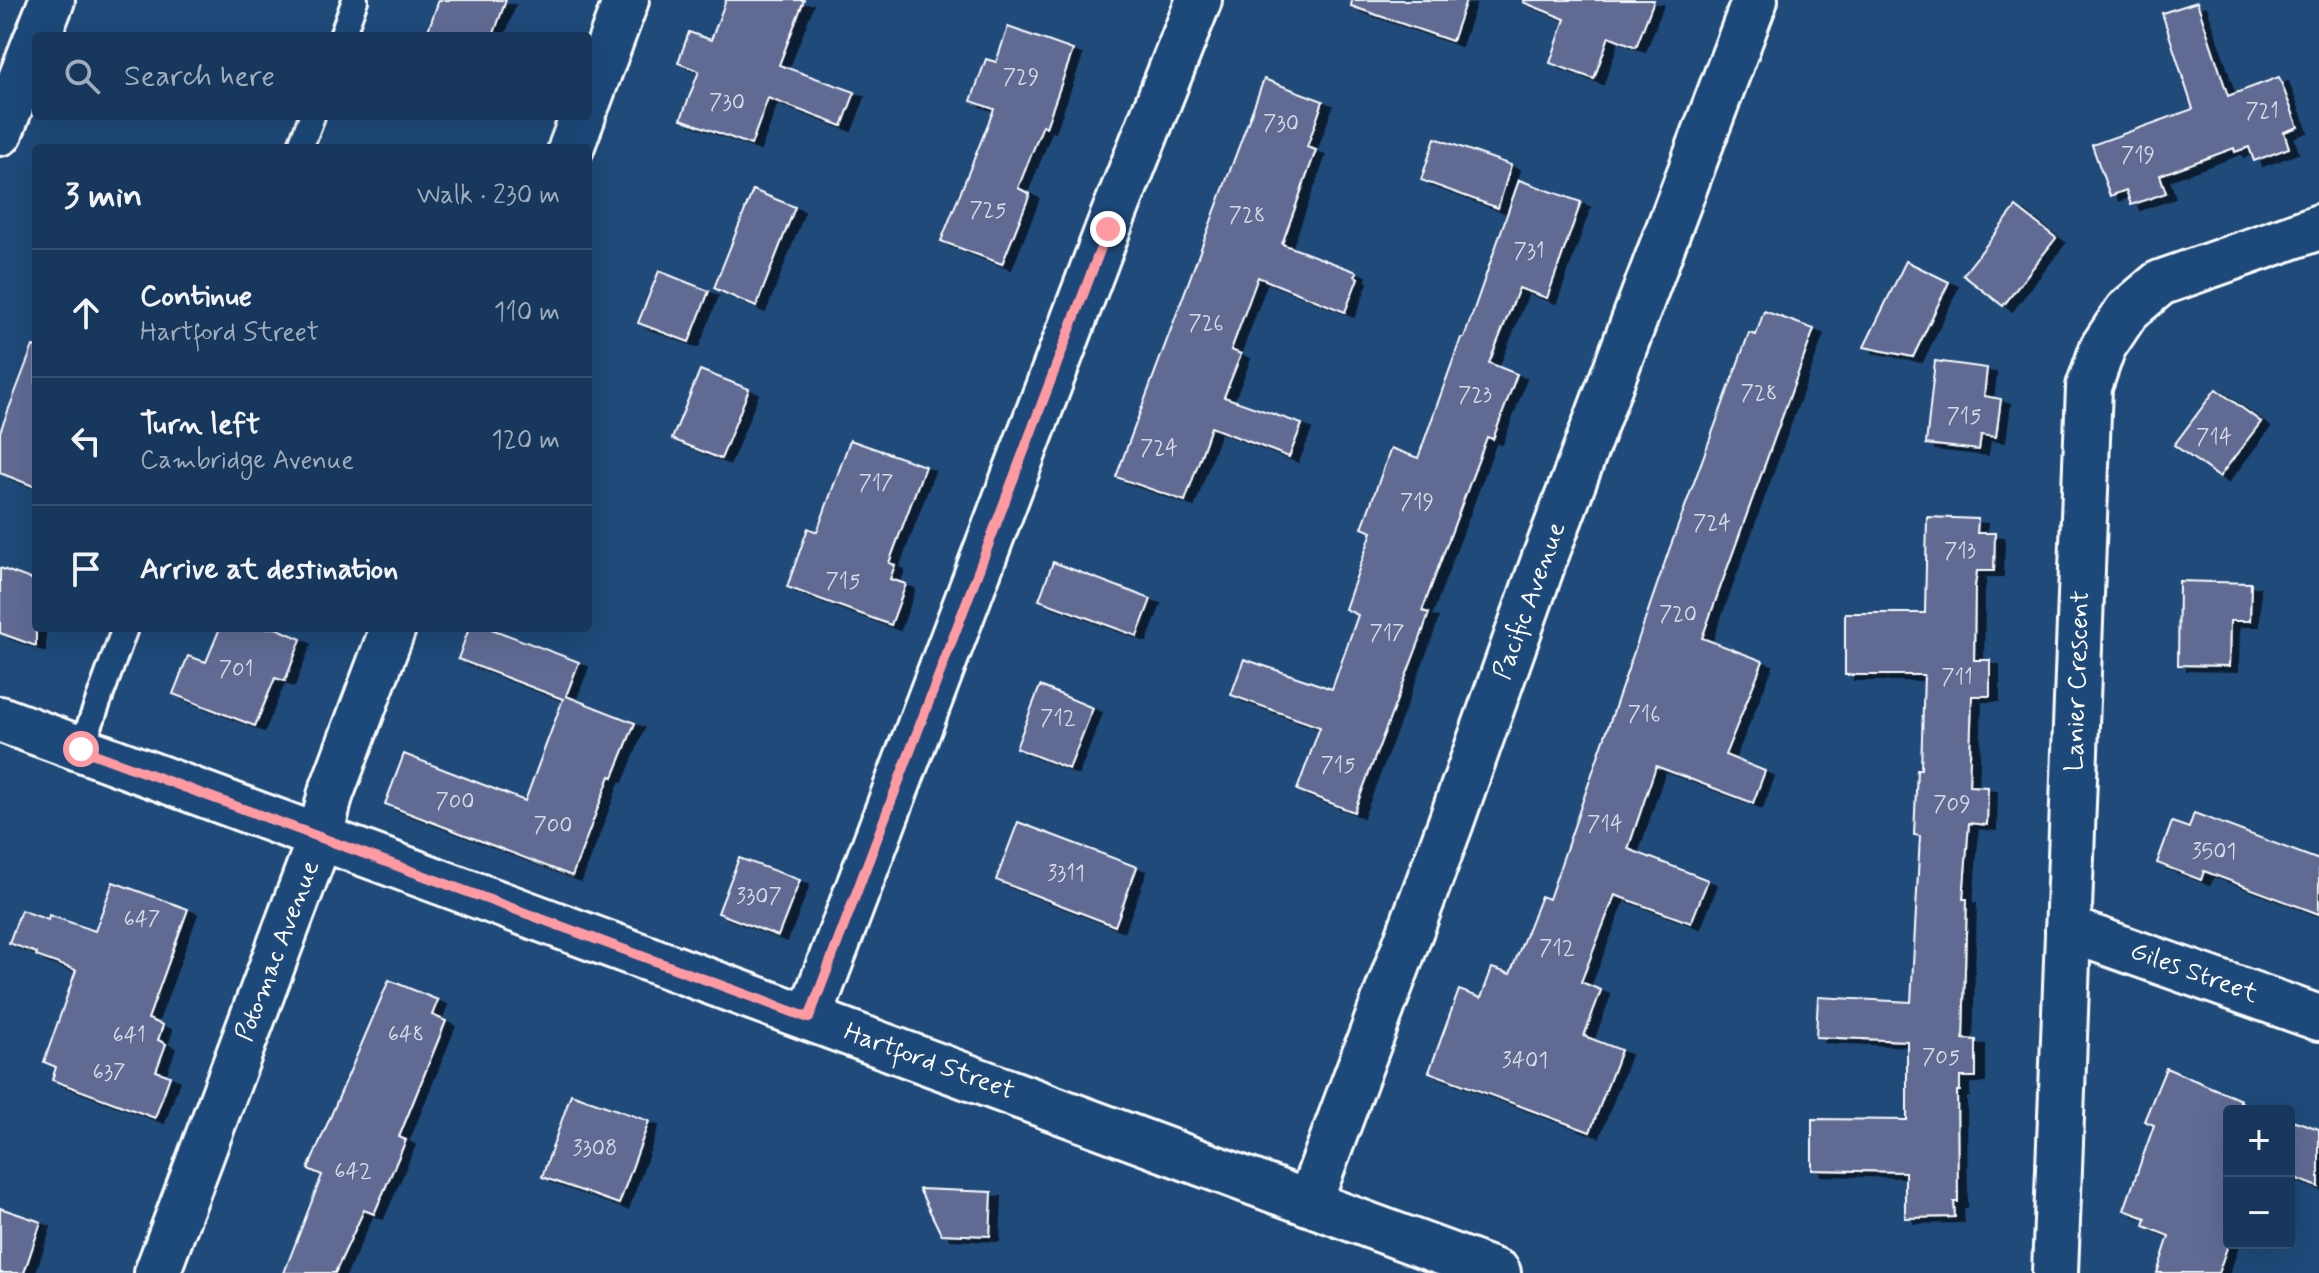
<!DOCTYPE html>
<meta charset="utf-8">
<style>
:root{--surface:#17385c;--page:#203f62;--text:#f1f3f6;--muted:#9eacbb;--line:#365272}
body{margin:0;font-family:Mynerve,sans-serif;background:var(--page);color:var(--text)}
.controls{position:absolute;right:24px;bottom:24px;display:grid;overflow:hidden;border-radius:8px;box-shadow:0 8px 32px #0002}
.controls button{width:72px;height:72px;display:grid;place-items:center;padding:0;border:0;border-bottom:2px solid var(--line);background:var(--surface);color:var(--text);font:40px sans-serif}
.stop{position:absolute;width:24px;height:24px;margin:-18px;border:6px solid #ff9aa2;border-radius:50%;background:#fff}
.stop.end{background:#ff9aa2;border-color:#fff;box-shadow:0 2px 8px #0008}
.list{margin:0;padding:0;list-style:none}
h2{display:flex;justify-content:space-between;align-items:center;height:104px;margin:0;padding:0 32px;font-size:34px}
h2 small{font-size:26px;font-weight:400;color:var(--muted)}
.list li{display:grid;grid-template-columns:52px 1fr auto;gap:24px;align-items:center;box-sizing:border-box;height:128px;padding:0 32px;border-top:2px solid var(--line)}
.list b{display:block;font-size:30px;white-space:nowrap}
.list p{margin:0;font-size:26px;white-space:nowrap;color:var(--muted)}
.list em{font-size:26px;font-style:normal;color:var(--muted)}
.icon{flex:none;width:44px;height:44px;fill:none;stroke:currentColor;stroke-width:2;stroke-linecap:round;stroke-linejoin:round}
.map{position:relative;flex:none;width:2319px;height:1273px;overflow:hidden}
.search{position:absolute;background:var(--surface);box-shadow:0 8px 32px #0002;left:32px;top:32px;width:560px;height:88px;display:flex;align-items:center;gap:20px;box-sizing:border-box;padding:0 28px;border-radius:8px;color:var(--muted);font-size:30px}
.panel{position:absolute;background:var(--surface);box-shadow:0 8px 32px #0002;left:32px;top:144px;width:560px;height:488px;border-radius:8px}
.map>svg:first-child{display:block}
</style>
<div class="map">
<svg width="2319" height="1273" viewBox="0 0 2319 1273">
<defs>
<filter id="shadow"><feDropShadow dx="9" dy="5" stdDeviation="0" flood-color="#0009"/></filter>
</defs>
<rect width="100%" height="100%" fill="#1f4a7a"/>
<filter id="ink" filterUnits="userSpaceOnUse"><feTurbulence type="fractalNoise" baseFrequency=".0125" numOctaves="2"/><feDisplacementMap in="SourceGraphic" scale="16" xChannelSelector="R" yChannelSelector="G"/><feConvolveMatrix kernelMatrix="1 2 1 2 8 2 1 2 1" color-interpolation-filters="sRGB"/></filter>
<g filter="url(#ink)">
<g fill="#606a93" stroke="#fff" stroke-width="2" filter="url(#shadow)">
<polygon points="439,0 506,0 493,36 426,36"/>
<polygon points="726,0 804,0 779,65 855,92 842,126 768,98 751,145 681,119 699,71 678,63 689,32 711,40"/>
<polygon points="1352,0 1466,0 1452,41 1351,6"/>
<polygon points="1523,0 1654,0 1636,47 1609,36 1594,79 1550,63 1565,19 1523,2"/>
<polygon points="2197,2 2228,96 2279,77 2298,127 2284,132 2289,148 2254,161 2249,147 2235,152 2234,148 2160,175 2166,193 2131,205 2126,190 2110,196 2092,145 2193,109 2162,13"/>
<polygon points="1008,27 1073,50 1046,127 1043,125 1018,188 1030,194 1002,264 941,241 994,109 971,101 986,59 996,62"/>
<polygon points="1264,79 1323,101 1307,147 1316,150 1282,244 1357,272 1355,276 1358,278 1345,312 1258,277 1231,350 1241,354 1224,397 1302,424 1289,457 1211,427 1185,501 1116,477"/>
<polygon points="1435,138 1511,165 1498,208 1421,180"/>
<polygon points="1519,180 1581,202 1547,298 1519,288 1489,363 1517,374 1493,439 1487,437 1422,611 1429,613 1419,642 1354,812 1297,790 1320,727 1231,695 1244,659 1332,689 1358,615 1345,609 1372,532 1362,528 1391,448 1418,458 1461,338 1464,338"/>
<polygon points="753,190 795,207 756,307 714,288"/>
<polygon points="2016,207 2056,238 2003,306 1963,275"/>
<polygon points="1906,261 1949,282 1913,357 1864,347"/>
<polygon points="659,271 709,291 689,342 638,323"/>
<polygon points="1764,311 1814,329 1702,638 1763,661 1725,755 1765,771 1753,803 1656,766 1628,849 1708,880 1691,923 1615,895 1581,982 1601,990 1584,1036 1621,1050 1590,1132 1429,1072 1459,990 1481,998 1492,968 1510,974 1541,896 1549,899 1668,553 1749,333 1756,335"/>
<polygon points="33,346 36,347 36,487 0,473 0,432"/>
<polygon points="1935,361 1987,368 1984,396 2001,399 1996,437 1981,435 1979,450 1926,444"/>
<polygon points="700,370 749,389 721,459 672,439"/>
<polygon points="2216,389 2261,422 2219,477 2174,445"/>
<polygon points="850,440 925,466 889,563 895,565 890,579 906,584 891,625 787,587 808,528 817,532"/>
<polygon points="1927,517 1978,519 1977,533 1995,533 1994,571 1977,571 1975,586 1974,660 1990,660 1990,696 1972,696 1969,786 1988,787 1987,825 1969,823 1963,899 1967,899 1963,1039 1976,1040 1976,1077 1960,1077 1960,1091 1957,1091 1958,1202 1954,1202 1955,1217 1905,1218 1905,1172 1812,1170 1812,1119 1907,1120 1907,1041 1816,1037 1818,997 1911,1002 1920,836 1914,835 1917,769 1921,769 1924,675 1845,675 1845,613 1925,613"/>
<polygon points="1053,562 1151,599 1137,636 1039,600"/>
<polygon points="0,568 36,581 36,646 0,633"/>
<polygon points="2179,581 2251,583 2250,621 2230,621 2229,666 2178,665"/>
<polygon points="220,628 276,628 301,639 285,681 275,678 255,726 173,694 188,656 206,662"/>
<polygon points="469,628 489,628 579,662 566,696 635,723 613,777 610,776 572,876 385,804 404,754 525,801 563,699 458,659"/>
<polygon points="1040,686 1093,708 1069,769 1016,748"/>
<polygon points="2194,813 2319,860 2319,914 2204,871 2201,880 2157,863 2172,822 2189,828"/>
<polygon points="1018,822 1137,867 1115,926 996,880"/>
<polygon points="739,858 800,880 778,936 718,913"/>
<polygon points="113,882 188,909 148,1019 163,1025 158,1040 166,1044 156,1071 170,1076 155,1118 52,1080 56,1067 44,1062 76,970 36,956 37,953 9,943 21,910 48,920 49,915 95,931"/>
<polygon points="389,980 438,1000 432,1015 446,1021 399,1137 406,1140 374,1214 364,1210 335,1273 284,1273 322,1175 308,1169"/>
<polygon points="2166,1068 2241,1100 2240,1102 2266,1111 2229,1111 2229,1242 2218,1273 2157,1273 2169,1236 2144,1226 2146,1218 2124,1210 2154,1125 2144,1121"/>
<polygon points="571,1094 649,1121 619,1204 542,1177"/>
<polygon points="2289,1119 2319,1129 2319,1187 2289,1176"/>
<polygon points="919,1189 992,1192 990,1236 941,1234"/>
<polygon points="0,1208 41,1222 24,1273 0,1273"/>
</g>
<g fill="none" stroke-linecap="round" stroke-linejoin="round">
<g stroke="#fff" stroke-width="30">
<g id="lane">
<polyline points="342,36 355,0"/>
<polyline points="300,148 312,116"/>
<polyline points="81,749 125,628"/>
</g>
</g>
<g stroke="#fff" stroke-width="50">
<g id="street">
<polyline points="38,36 52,0"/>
<polyline points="588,102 626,0"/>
<polyline points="0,133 36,40"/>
<polyline points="571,148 583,116"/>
<polyline points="2068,929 2319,1018"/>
<polyline points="809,1018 1108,229 1199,0"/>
<polyline points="1309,1203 1450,825 1544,560 1755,0"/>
<polyline points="157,1273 320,838 330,796 393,628"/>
<polyline points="2055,1273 2089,387 2103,347 2127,311 2160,283 2319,227"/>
</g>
</g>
<g stroke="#fff" stroke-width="50">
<polyline id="secondary" points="0,719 1498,1273"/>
</g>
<use href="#lane" stroke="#1f4a7a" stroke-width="24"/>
<use href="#street" stroke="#1f4a7a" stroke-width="44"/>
<use href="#secondary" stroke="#1f4a7a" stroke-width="44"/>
</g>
</g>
<g fill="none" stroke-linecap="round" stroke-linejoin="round" filter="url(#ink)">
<polyline stroke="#ff9aa2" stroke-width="10" points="81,749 809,1018 1108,229"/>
</g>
<g text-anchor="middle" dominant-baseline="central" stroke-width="6" stroke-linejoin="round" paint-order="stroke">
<g font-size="22" fill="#d7dae4">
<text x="1021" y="78">729</text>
<text x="727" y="103">730</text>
<text x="2262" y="112">721</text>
<text x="1281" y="124">730</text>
<text x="2138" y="156">719</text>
<text x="988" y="211">725</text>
<text x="1247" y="216">728</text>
<text x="1529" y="252">731</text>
<text x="1206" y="324">726</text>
<text x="1759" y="394">728</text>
<text x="1475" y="396">723</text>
<text x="1964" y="417">715</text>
<text x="2214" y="438">714</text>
<text x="1159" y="449">724</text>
<text x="876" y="484">717</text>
<text x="1417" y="503">719</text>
<text x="1712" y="524">724</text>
<text x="1960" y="552">713</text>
<text x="843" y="582">715</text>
<text x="1678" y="615">720</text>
<text x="1387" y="634">717</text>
<text x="236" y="670">701</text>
<text x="1957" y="678">711</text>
<text x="1644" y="715">716</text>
<text x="1058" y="719">712</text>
<text x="1338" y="766">715</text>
<text x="455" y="802">700</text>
<text x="1952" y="805">709</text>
<text x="1605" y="825">714</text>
<text x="553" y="826">700</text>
<text x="2214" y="852">3501</text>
<text x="1066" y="874">3311</text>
<text x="759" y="897">3307</text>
<text x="142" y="920">647</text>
<text x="1557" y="949">712</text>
<text x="406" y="1035">648</text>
<text x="129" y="1036">641</text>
<text x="1941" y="1058">705</text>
<text x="1525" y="1061">3401</text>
<text x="109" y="1073">637</text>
<text x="595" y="1149">3308</text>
<text x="353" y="1172">642</text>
</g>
<g font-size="26" fill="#fff" stroke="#1f4a7a">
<text transform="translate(1530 601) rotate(-70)">Pacific Avenue</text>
<text transform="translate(2078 681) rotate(-88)">Lanier Crescent</text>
<text transform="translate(278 951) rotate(-69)">Potomac Avenue</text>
<text transform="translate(2194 973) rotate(20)">Giles Street</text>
<text transform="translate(929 1062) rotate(20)">Hartford Street</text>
</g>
</g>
</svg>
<div class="controls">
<button>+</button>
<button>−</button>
</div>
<div class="stop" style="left:81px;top:749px"></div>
<div class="stop end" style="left:1108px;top:229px"></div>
<div class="search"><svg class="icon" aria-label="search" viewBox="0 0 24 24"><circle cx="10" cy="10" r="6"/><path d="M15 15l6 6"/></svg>Search here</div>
<section class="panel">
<h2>3 min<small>Walk · 230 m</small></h2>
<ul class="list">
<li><svg class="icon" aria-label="ahead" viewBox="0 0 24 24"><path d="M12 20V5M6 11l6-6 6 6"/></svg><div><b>Continue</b><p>Hartford Street</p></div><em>110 m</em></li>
<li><svg class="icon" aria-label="left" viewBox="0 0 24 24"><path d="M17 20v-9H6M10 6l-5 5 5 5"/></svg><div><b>Turn left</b><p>Cambridge Avenue</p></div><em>120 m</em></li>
<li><svg class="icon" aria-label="arrive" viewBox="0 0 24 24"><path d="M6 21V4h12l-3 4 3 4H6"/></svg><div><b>Arrive at destination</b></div></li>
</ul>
</section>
</div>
